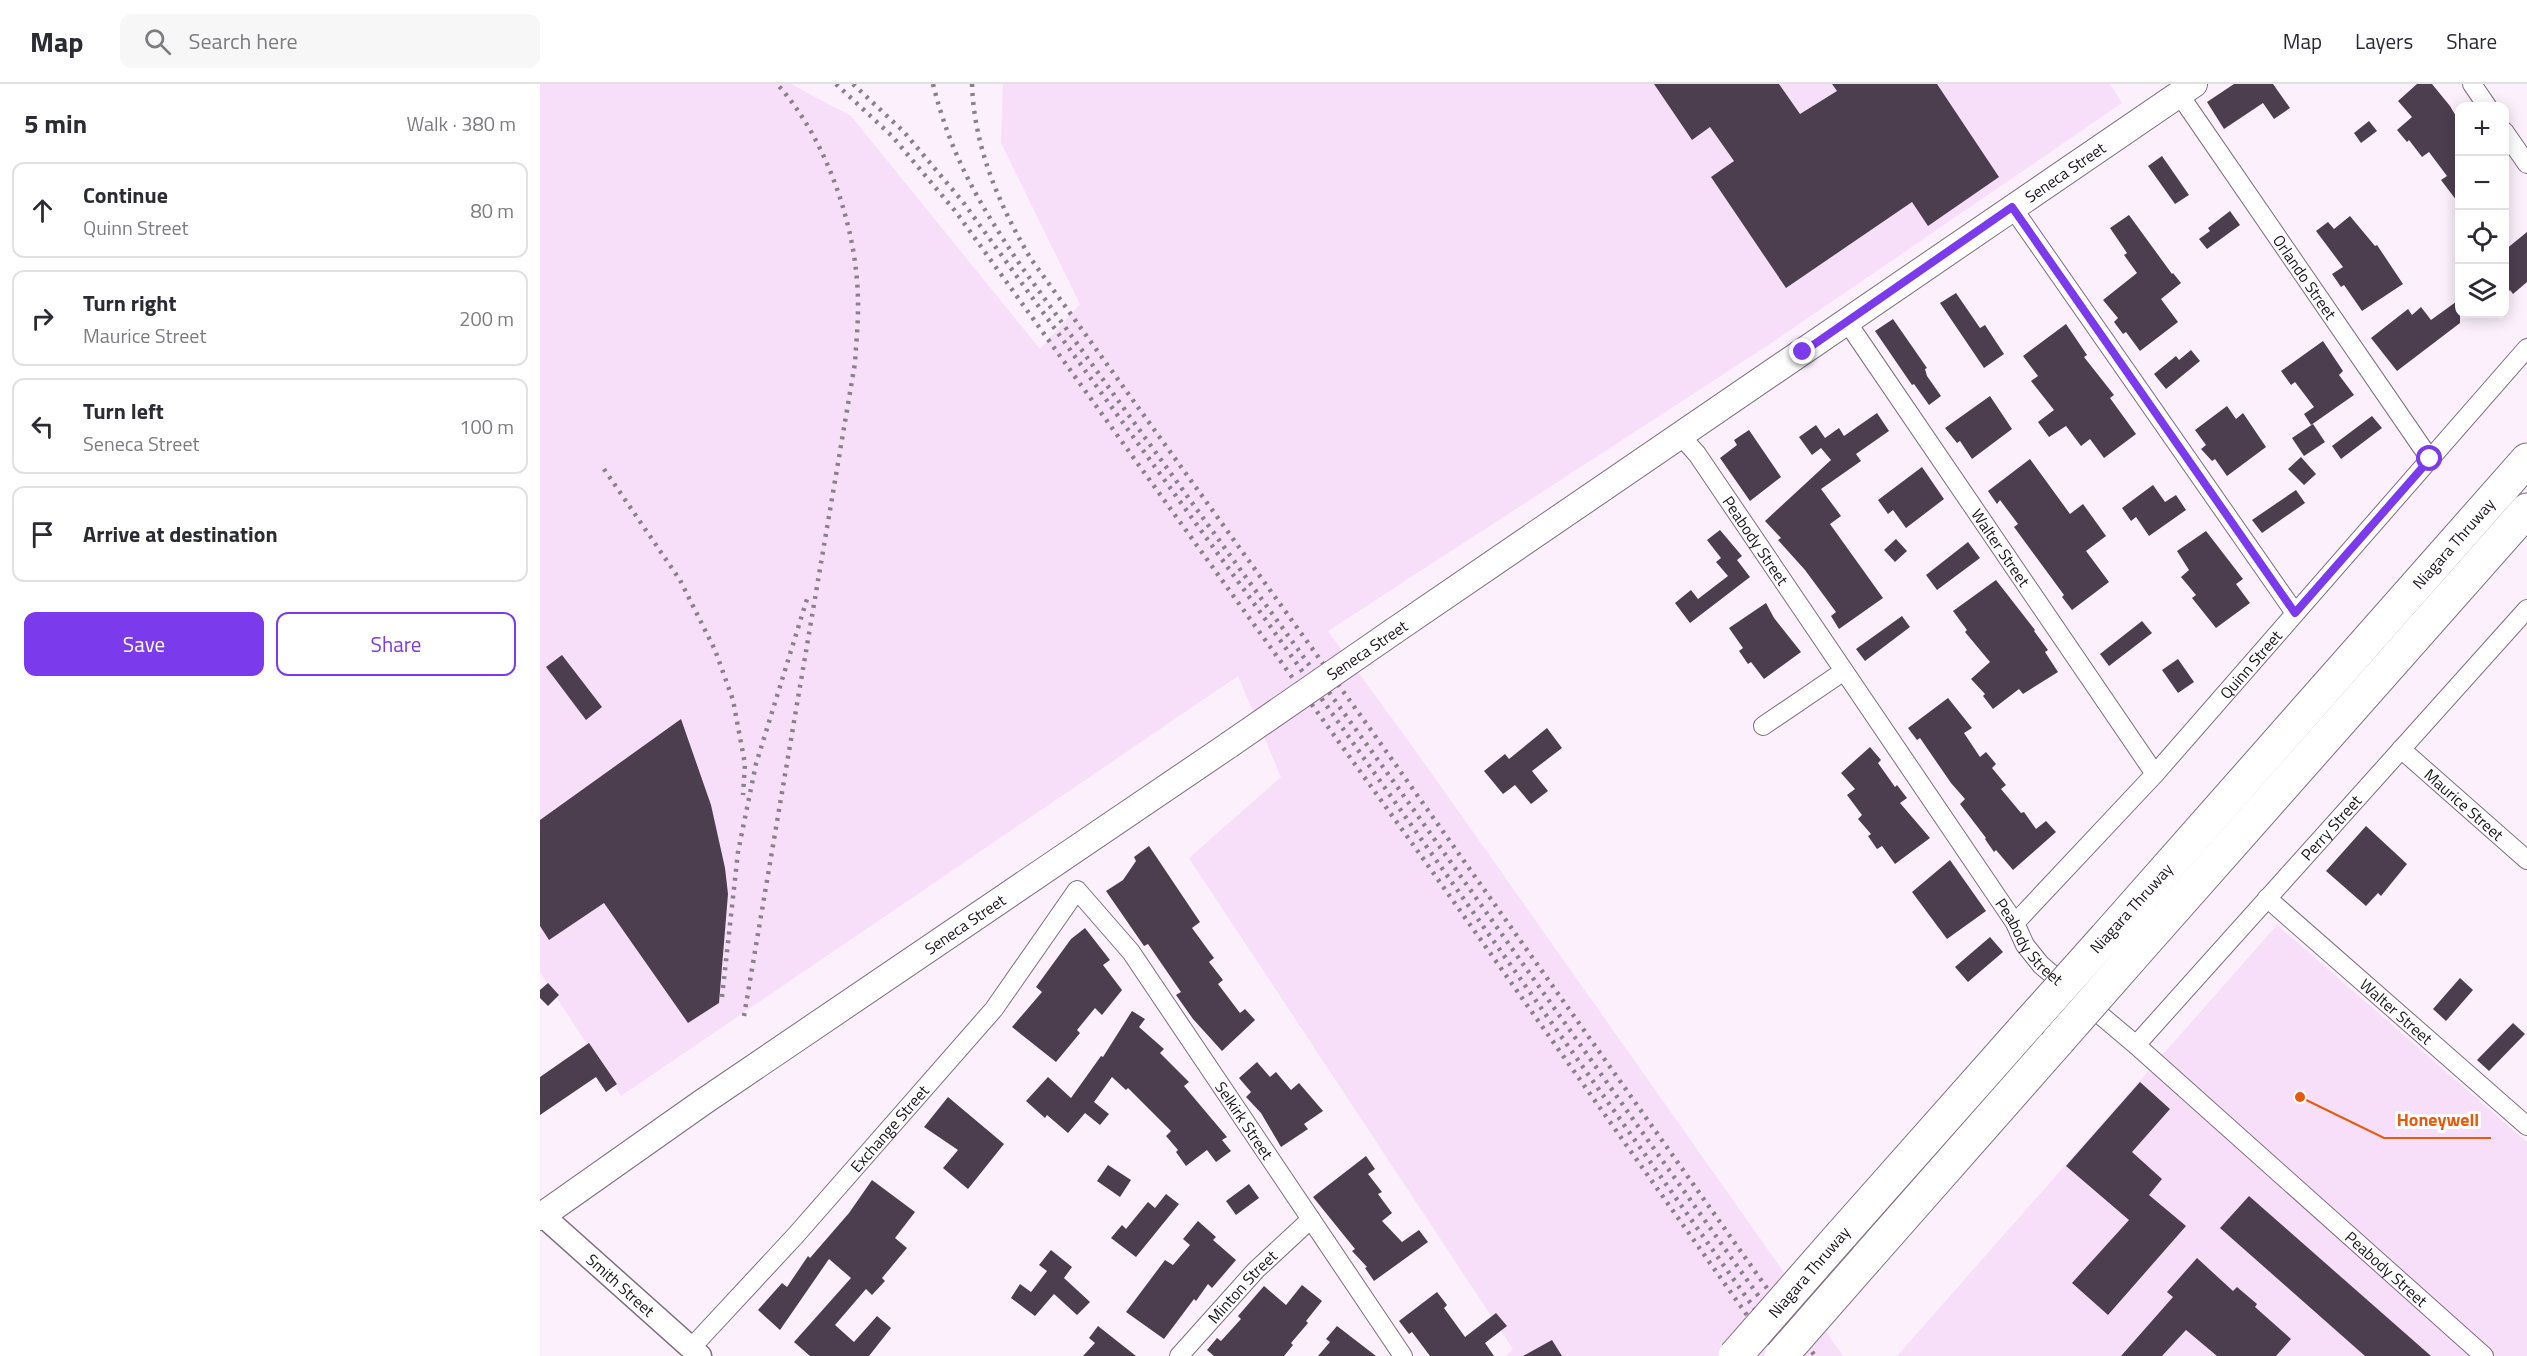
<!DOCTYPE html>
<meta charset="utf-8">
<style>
:root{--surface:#fff;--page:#f7f7f7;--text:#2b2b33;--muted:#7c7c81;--line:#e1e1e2;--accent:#7c3aed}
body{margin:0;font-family:"Titillium Web",sans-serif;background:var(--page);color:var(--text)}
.controls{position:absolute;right:18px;top:18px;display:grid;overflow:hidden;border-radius:12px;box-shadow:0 3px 15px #0003}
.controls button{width:54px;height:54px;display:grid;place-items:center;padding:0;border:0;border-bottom:2px solid var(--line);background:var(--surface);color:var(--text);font:30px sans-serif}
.stop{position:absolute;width:18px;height:18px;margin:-14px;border:4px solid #7c3aed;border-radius:50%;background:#fff}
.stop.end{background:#7c3aed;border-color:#fff;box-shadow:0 2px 6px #0008}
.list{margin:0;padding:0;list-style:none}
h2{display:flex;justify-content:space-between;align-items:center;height:78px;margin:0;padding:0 24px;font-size:26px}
h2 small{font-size:20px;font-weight:400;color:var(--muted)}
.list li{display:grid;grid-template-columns:39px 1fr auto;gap:18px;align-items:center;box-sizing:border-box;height:96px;margin:0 12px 12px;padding:0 12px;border:2px solid var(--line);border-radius:12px}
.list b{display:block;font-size:22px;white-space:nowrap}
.list p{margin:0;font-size:20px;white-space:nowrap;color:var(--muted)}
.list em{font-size:20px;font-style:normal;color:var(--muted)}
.actions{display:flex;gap:12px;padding:18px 24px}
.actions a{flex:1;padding:14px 0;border:2px solid var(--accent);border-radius:12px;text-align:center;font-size:21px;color:var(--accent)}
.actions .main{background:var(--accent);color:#fff}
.icon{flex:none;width:33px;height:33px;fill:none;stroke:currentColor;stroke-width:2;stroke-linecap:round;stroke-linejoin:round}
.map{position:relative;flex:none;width:1987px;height:1272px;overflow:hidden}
header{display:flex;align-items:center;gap:36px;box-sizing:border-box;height:84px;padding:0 30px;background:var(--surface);border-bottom:2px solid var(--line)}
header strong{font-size:28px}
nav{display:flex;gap:33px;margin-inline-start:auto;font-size:21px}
.search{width:420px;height:54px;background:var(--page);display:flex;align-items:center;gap:15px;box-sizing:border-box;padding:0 21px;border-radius:12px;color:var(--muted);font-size:22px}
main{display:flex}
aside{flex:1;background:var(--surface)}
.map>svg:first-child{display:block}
</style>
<header>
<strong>Map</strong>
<div class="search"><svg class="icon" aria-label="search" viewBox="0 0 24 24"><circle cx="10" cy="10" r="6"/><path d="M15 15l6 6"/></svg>Search here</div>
<nav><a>Map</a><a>Layers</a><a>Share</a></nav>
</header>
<main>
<aside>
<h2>5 min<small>Walk · 380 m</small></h2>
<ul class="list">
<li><svg class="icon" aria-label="ahead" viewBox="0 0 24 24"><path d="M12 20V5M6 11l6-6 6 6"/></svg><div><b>Continue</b><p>Quinn Street</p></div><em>80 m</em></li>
<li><svg class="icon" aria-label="right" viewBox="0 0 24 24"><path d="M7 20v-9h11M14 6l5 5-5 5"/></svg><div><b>Turn right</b><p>Maurice Street</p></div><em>200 m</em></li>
<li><svg class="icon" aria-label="left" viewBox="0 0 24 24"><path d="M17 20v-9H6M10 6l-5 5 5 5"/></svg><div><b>Turn left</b><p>Seneca Street</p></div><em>100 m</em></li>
<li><svg class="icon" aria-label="arrive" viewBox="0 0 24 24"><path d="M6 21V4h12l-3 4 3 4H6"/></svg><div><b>Arrive at destination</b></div></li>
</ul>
<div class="actions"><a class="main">Save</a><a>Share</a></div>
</aside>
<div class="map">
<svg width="1987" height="1272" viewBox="0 0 1987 1272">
<rect width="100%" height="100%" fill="#fbf0fc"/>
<g fill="#f7dffa">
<polygon points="0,0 251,0 311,32 500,265 540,220 461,59 463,0 1570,0 1582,19 1233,258 788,547 880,673 1303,1272 966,1272 973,1265 649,774 741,693 698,592 81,1012 0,888"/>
<polygon points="1737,841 1987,1058 1987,1272 1357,1272"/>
</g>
<g fill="#4d3e4f">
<polygon points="1114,0 1239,0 1260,30 1297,7 1292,0 1397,0 1459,93 1388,142 1372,118 1246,204 1171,93 1194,77 1170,43 1152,56"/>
<polygon points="1694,0 1733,0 1750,24 1734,35 1723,19 1684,45 1667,18"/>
<polygon points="1877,0 1892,0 1910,22 1920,39 1920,121 1901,96 1907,92 1889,68 1882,73 1869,56 1867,58 1857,46 1872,33 1858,17"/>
<polygon points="1829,37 1837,47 1821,59 1814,49"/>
<polygon points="1622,72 1649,111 1635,120 1608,82"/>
<polygon points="1690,127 1700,141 1667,165 1659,155 1670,147 1668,144"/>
<polygon points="1589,131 1632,190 1633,189 1641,199 1621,215 1638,238 1600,267 1586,248 1583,250 1574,238 1578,234 1563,216 1597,189 1584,171 1587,169 1570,144"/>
<polygon points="1810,132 1835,162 1837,161 1863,200 1822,227 1804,201 1801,203 1792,190 1803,183 1776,147 1788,138 1794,145"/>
<polygon points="1987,148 1987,198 1973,210 1970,206 1965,211 1965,166"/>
<polygon points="1416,209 1440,244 1445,241 1464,270 1444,284 1400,219"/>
<polygon points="1920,215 1920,239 1857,287 1831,254 1868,225 1872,231 1881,223 1891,236"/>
<polygon points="1353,235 1387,284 1385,285 1387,292 1401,312 1389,321 1374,300 1372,301 1335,247"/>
<polygon points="1526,240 1547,271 1544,273 1574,311 1570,314 1596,350 1564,374 1550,355 1541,362 1526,342 1509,353 1498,338 1514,326 1491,297 1498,292 1483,272"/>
<polygon points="1783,257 1803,287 1799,291 1814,311 1771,341 1764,330 1774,323 1755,298 1751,301 1741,287"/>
<polygon points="1651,266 1660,277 1626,305 1614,290 1636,272 1639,276"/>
<polygon points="1450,312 1472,345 1432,375 1420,357 1417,359 1405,344"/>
<polygon points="1687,322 1696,335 1703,329 1726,363 1687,392 1675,375 1672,377 1661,365 1666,361 1655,346"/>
<polygon points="1337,329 1349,347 1316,370 1321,377 1281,405 1301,432 1290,440 1343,514 1299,545 1291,532 1296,528 1265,486 1238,456 1241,454 1225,437 1291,376 1281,364 1272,371 1259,353 1276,341 1285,354 1299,344 1304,352"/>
<polygon points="1832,332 1842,344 1801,375 1792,362"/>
<polygon points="1773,340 1785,358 1764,372 1752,354"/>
<polygon points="1209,346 1241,393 1210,417 1180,374 1197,361 1194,356"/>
<polygon points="1761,373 1776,390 1764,401 1748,385"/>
<polygon points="1490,375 1530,430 1543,420 1566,452 1546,467 1569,498 1532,526 1522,513 1524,511 1474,443 1478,440 1460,416 1457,420 1448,407"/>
<polygon points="1382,383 1404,415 1366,444 1353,426 1348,430 1338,416"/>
<polygon points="1613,401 1625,418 1636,411 1646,426 1609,452 1596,433 1591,437 1582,424"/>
<polygon points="1756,406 1765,419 1722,449 1712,436"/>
<polygon points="1180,446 1202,472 1197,476 1210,493 1150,539 1135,519 1151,506 1158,515 1188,492 1176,478 1181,474 1167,456"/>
<polygon points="1666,447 1703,495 1696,500 1710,519 1676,544 1652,514 1656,511 1641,493 1649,486 1637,467"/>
<polygon points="1356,455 1367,467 1355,478 1344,466"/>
<polygon points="1428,458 1440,474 1397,506 1386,491"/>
<polygon points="1456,496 1495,546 1494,547 1508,566 1505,568 1518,588 1483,610 1479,605 1453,625 1443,612 1445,610 1431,595 1450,578 1425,548 1427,546 1413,527"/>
<polygon points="1226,519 1234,534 1261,568 1224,595 1211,578 1208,580 1199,567 1203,564 1189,544"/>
<polygon points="1362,532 1370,543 1325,577 1316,565"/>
<polygon points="1602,537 1612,549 1569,582 1560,570"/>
<polygon points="22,571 62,623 46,636 6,583"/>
<polygon points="1638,575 1654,598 1638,609 1622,586"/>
<polygon points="1408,614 1432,644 1424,649 1440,673 1446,668 1456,680 1452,684 1466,701 1461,705 1481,729 1484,728 1496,745 1506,737 1516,748 1473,786 1456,766 1454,768 1445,755 1446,754 1420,720 1425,715 1411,699 1380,654 1377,656 1368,644"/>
<polygon points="141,635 171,721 185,784 188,810 179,919 148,939 64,819 9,856 0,842 0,736"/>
<polygon points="1007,644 1022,664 992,687 1008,707 991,720 975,701 963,710 944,687 965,670 969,675"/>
<polygon points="1330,663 1341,676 1338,679 1355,703 1357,701 1367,714 1360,719 1390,754 1355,780 1342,762 1337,765 1328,752 1331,750 1318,735 1322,731 1307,711 1315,705 1301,689"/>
<polygon points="1826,742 1867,780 1841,812 1838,809 1826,822 1786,787"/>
<polygon points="609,762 660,838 652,844 674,874 669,878 683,896 678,900 700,929 705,925 715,936 682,967 653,935 636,911 641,908 608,860 604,862 566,807 583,796 596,777 594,773"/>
<polygon points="1410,776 1446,827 1407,855 1372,808"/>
<polygon points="545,844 570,876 563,881 582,906 562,931 555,924 537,946 540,949 516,978 472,943 502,908 496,903 531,855"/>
<polygon points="1450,853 1463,868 1428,898 1415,883"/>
<polygon points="1920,894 1933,906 1906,937 1893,925"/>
<polygon points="8,899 19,911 8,922 0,914 0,906"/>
<polygon points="592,927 605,935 599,943 624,965 620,969 649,998 644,1002 687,1053 682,1056 691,1067 676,1078 667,1066 646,1082 636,1068 638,1066 626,1052 631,1047 588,1004 586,1006 572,993 554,1018 569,1030 560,1041 545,1029 528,1049 507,1031 505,1034 486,1017 508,993 531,1014 561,972 563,973"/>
<polygon points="1973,939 1985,950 1949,987 1937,976"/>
<polygon points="49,959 77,1000 66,1008 56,993 0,1031 0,993"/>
<polygon points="717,978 730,993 736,988 751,1006 759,999 783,1027 764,1040 768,1045 741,1063 721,1029 706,1013 711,1008 699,994"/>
<polygon points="1600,998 1630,1025 1592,1068 1622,1095 1609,1111 1646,1142 1568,1231 1532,1199 1589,1136 1526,1082"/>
<polygon points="408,1013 464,1060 428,1105 403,1084 418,1066 384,1043"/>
<polygon points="826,1072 835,1085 828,1090 842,1108 838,1110 852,1129 842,1137 862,1158 879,1146 888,1158 834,1197 825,1184 827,1183 812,1167 815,1165 773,1113"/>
<polygon points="568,1081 591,1096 580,1113 557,1097"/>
<polygon points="332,1096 375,1128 355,1154 367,1164 342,1194 345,1197 332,1211 326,1205 295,1241 314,1258 337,1232 351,1244 329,1272 270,1272 254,1258 311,1194 289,1175 240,1246 218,1226 242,1199 247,1203 268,1172 270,1174 309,1129"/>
<polygon points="709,1100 719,1114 696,1131 686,1117"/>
<polygon points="626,1110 639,1120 596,1173 571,1154 582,1141 586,1145 608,1118 615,1124"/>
<polygon points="1709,1112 1891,1272 1825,1272 1680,1144"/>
<polygon points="658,1137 676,1153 673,1156 696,1176 672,1204 668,1200 656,1217 654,1215 624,1255 586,1228 625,1176 633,1181 650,1161 643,1155"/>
<polygon points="511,1166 532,1183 524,1194 550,1218 537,1231 514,1210 495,1232 471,1214 480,1200 491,1208 507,1187 499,1181"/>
<polygon points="1657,1174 1693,1207 1697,1203 1717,1220 1715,1223 1751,1255 1736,1272 1677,1272 1646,1246 1622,1272 1581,1272 1633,1213 1627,1208"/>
<polygon points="762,1201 782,1217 766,1237 768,1239 751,1259 753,1261 744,1272 674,1272 667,1266 677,1254 681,1257 701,1235 698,1232 724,1202 746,1221"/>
<polygon points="897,1208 907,1221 904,1224 925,1253 956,1229 967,1242 945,1259 954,1272 890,1272 872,1248 869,1250 859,1237"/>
<polygon points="558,1242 596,1272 543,1272 555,1259 549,1254"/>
<polygon points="797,1242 836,1272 778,1272 790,1258 786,1255"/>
<polygon points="1012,1256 1022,1272 983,1272"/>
</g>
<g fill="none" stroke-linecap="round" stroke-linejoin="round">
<g stroke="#7e6d7f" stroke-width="20">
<g id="minor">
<polyline points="1932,0 1947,22"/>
<path id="s1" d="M1639 10 1890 375"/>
<polyline points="1964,47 1987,80"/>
<polyline points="1472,123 1755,529"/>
<path id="s2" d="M1307 238 1615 690"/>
<path id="s3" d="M1140 351 1157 370 1475 839 1485 861 1501 881 1596 961 1944 1272"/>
<polyline points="1223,642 1304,587"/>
<path id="s4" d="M1861 665 1987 776"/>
<path id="s5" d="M1727 814 1987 1042"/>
<path id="s6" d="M1475 839 1615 690 1987 264"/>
<path id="s7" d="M1596 961 1987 525"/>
<path id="s8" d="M151 1264 256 1151 454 925 537 806 591 868 863 1272"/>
<path id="s9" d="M639 1272 716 1186 771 1135"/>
</g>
</g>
<g stroke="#7e6d7f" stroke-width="25">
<g id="tertiary">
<path id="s10" d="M0 1129 160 1272"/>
</g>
</g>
<g stroke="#7e6d7f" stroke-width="28">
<g id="secondary">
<path id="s11" d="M854 547 1654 0"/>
<path id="s12" d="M0 1133 163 1018 689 661"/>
</g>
</g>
<g stroke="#7e6d7f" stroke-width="35">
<g id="motorway">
<path id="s13" d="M1566 853 1987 376"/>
<polyline points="1590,875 1987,426"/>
<polyline points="1302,1150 1489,939"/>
<polyline points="1326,1175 1518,957"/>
</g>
</g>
<use href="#minor" stroke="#fff" stroke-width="18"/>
<use href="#tertiary" stroke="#fff" stroke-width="22"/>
<use href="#secondary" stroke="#fff" stroke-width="26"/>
<use href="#motorway" stroke="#fff" stroke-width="33"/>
<g stroke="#89818a" stroke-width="4.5" stroke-dasharray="3 6" stroke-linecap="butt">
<polyline points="296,0 352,52 416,128 882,773 1236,1272"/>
<polyline points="313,0 364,48 423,118 723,532 1248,1272"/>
<path d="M393 0C411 73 440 121 481 182L856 701 1261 1272"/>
<path d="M432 0C434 63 459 121 491 175L831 646 1275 1272"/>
<polyline points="64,385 140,496 175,566 193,616 205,680 203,711"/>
<polyline points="182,913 198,768 216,680 267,515"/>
<path d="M204 932 315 279C316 261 318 242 318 224 319 149 288 56 237 0"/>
</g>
<g stroke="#7e6d7f" stroke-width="28" stroke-linecap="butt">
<polyline id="secondary-bridge" points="689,661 854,547"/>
</g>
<g stroke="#7e6d7f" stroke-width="35" stroke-linecap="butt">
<g id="motorway-bridge">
<polyline points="1489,939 1566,853"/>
<polyline points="1518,957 1590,875"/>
<polyline points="1195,1272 1302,1150"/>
<polyline points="1241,1272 1326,1175"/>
</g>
</g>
<use href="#secondary-bridge" stroke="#fff" stroke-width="26"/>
<use href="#motorway-bridge" stroke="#fff" stroke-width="33"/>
</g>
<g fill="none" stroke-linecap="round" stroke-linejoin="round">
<polyline stroke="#7c3aed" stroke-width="8" points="1263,268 1472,123 1755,529 1890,375"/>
</g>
<g text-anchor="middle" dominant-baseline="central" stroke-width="6" stroke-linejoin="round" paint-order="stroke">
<g font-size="16" fill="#19131a" stroke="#fff">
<text stroke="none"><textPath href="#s11" startOffset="813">Seneca Street</textPath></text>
<text stroke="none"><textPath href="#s1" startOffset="222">Orlando Street</textPath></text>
<text stroke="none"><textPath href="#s3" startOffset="130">Peabody Street</textPath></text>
<text stroke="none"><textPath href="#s13" startOffset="525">Niagara Thruway</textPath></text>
<text stroke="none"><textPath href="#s2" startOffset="273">Walter Street</textPath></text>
<text transform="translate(827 566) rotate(-34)">Seneca Street</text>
<text stroke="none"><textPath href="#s6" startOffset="350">Quinn Street</textPath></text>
<text stroke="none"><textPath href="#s4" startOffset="84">Maurice Street</textPath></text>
<text stroke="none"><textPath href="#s7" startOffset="292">Perry Street</textPath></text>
<text transform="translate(1591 824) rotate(-48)">Niagara Thruway</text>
<text stroke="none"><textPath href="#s12" startOffset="516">Seneca Street</textPath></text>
<text stroke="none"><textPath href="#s3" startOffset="616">Peabody Street</textPath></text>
<text stroke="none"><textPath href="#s5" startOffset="172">Walter Street</textPath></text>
<text stroke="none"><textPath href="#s8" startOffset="885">Selkirk Street</textPath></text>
<text stroke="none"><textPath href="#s8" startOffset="296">Exchange Street</textPath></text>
<text stroke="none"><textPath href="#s3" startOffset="1102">Peabody Street</textPath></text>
<text transform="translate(1269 1188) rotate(-49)">Niagara Thruway</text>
<text stroke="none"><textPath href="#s10" startOffset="108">Smith Street</textPath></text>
<text stroke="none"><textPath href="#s9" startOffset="94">Minton Street</textPath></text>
</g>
</g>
<path fill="none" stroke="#e8590c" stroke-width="2" d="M1760 1013L1844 1054H1951"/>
<circle fill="#e8590c" stroke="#fff" stroke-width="2" cx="1760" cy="1013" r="6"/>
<g font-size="18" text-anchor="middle" font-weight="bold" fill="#e8590c" stroke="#fff" stroke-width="6" stroke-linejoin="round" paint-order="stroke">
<text x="1898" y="1042">Honeywell</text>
</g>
</svg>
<div class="controls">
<button>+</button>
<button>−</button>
<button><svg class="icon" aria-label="locate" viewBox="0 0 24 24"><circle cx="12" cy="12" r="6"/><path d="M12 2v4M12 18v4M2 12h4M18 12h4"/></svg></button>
<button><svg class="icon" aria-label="layers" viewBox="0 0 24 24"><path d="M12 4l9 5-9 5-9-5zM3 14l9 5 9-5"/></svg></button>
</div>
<div class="stop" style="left:1890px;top:375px"></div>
<div class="stop end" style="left:1263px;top:268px"></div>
</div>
</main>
